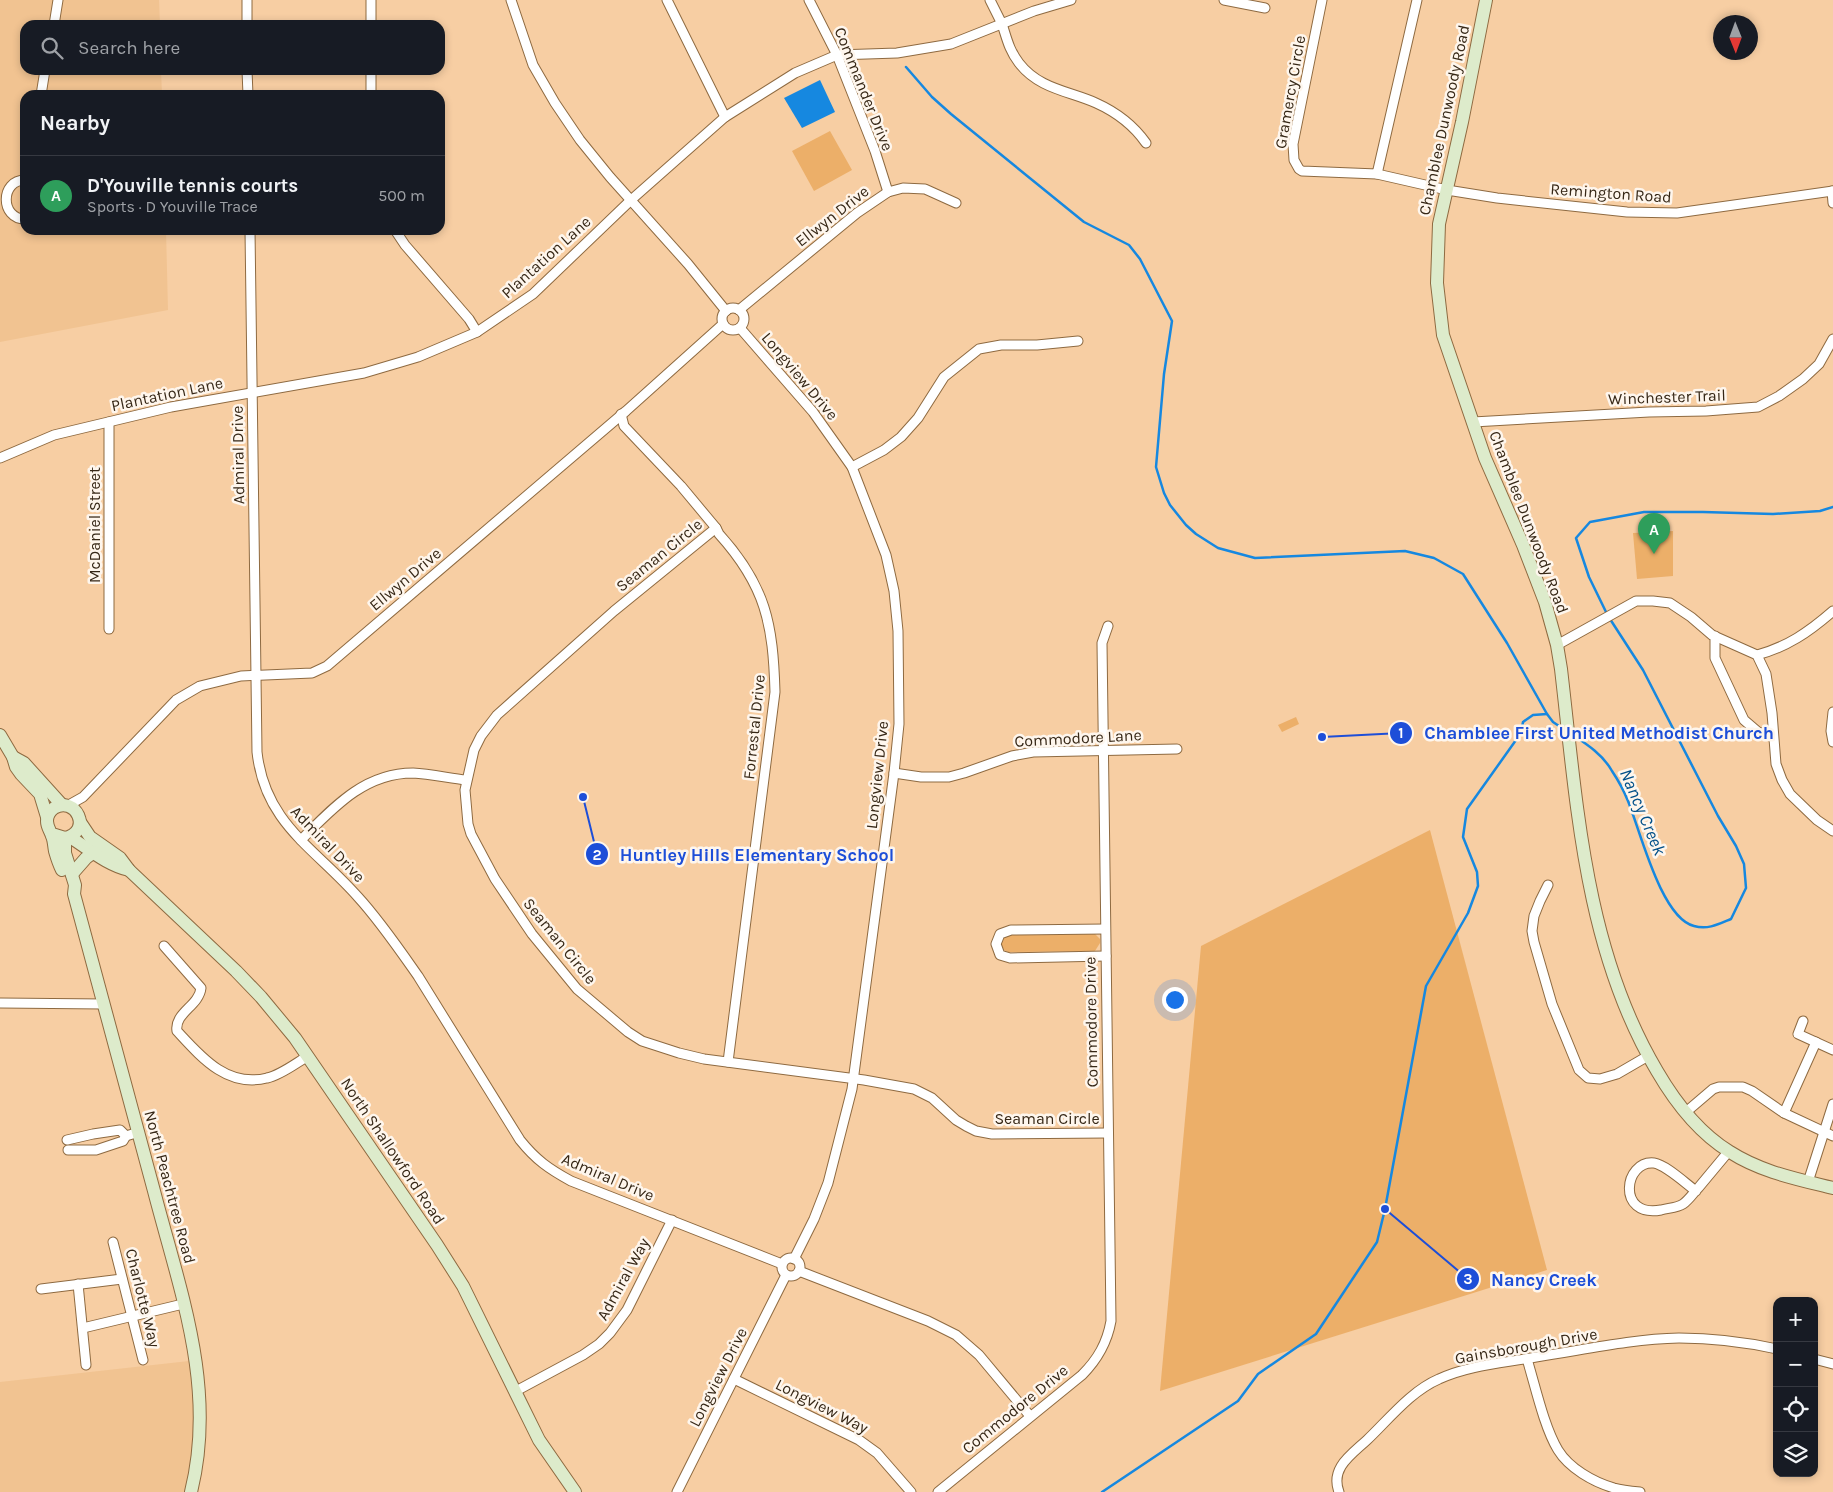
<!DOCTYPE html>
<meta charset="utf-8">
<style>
:root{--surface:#171b24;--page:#20242c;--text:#f1f3f6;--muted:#9ea1a6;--line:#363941;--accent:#db2777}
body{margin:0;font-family:Karla,sans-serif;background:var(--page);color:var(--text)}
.controls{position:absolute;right:15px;bottom:15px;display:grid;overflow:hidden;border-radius:10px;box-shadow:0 2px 8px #0003}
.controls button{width:45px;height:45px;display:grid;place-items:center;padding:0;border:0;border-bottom:1px solid var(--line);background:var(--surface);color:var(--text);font:25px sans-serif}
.compass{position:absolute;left:1713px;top:15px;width:45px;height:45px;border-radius:50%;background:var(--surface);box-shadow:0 2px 8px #0003;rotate:179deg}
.you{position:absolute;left:1174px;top:999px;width:18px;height:18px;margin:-12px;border:4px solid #fff;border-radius:50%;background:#1a73e8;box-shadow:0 0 0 8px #1a73e833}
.badge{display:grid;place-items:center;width:32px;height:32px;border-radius:50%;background:var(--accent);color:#fff;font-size:16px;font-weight:700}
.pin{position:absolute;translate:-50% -41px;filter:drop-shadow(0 1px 2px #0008)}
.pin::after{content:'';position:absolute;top:26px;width:18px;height:15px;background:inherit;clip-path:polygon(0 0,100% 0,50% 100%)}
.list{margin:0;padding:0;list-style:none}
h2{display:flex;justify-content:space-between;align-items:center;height:65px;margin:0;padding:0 20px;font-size:21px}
h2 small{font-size:16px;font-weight:400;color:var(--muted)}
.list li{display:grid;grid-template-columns:32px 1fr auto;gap:15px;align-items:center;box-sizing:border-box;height:80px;padding:0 20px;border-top:1px solid var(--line)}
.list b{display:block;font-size:19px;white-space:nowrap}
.list p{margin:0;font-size:16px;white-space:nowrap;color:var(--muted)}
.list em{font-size:16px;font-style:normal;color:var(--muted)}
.icon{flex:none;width:28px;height:28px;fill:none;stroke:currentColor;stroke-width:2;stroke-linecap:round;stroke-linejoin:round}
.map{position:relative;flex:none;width:1833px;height:1492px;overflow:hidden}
.search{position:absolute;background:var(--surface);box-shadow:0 2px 8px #0003;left:20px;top:20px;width:425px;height:55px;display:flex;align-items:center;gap:12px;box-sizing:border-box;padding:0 18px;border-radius:15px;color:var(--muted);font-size:19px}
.panel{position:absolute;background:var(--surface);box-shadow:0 2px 8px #0003;left:20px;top:90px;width:425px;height:145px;border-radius:15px}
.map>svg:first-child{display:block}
</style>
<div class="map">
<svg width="1833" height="1492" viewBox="0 0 1833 1492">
<rect width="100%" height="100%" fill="#f7cea3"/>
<g fill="#f1c391">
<polygon points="0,0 159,0 160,25 25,25 25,70 161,70 162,95 25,95 25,230 166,230 168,310 0,342"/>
<polygon points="198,1360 192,1492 0,1492 0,1382"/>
</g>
<g fill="#ecaf69">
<polygon points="830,131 852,170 814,191 792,151"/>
<polygon points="1673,531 1673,576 1637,579 1633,533"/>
<polygon points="1296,717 1299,724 1282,732 1278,725"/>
<polygon points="1430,830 1547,1270 1160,1391 1201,946"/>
<polygon points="1095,934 1100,939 1100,943 1095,951 1008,952 1004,950 1001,944 1004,937 1008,935"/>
</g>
<polygon fill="#1688e0" points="820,80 835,112 802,128 784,98"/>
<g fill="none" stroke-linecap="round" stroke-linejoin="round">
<g stroke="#1688e0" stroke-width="2.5">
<polyline points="906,67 932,97 951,114 1084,222 1129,245 1140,259 1172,321 1164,374 1156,467 1164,493 1170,505 1186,525 1196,534 1218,548 1255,558 1405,551 1434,558 1463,574 1507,643 1547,714 1553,722 1562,728"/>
<polyline points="1607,614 1589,577 1576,538 1590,522 1644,512 1703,512 1773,514 1820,511 1833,507"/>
<path d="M1573 735C1588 745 1603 755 1612 771 1618 780 1624 791 1628 801 1640 830 1661 918 1694 926 1708 930 1719 924 1731 919L1746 888 1744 864 1736 846 1718 816 1643 670 1610 619"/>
<polyline points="1102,1492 1238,1401 1258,1374 1316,1334 1377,1242 1385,1209 1426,986 1468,913 1478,886 1477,872 1463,837 1467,809 1521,733 1523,722 1533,715 1547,714"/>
</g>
<g stroke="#8e6a41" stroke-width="11">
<g id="street">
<polyline points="371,0 371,25"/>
<polyline points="511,0 533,65 555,103 580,140 610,177 688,264 726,311"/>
<polyline points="667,0 725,117"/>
<polyline points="809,0 837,55 875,151 888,192"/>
<path d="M990 0C994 8 998 16 1002 24 1007 39 1009 50 1019 63 1039 89 1069 91 1096 103 1116 112 1134 126 1146 143"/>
<polyline points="1224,0 1265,8"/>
<polyline points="1322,0 1293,144 1294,160 1299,169 1302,171 1377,174 1417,0"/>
<polyline points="54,25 58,0"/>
<polyline points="247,25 247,0"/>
<polyline points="247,70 248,95"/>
<polyline points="371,70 371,95"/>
<polyline points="41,95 45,70"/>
<polyline points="1377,174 1447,190 1497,198 1627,212 1677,213 1833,191"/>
<path d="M25 180C0 180 0 219 25 219"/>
<polyline points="1832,191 1833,203"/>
<path d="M250 230 257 752C265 824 315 848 358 897 380 921 399 949 418 976L520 1140C536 1160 549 1169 571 1181L782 1264"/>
<polyline points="395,230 405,245 469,319 477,332"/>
<circle cx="733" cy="319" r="11"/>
<polyline points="739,310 857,213 888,192 903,188 925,189 956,203"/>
<polyline points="740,328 813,412 852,467 886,555 894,591 898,631 899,724 894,773 852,1089 828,1183 814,1219 794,1259"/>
<path d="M621 414 624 426 681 486 716 528 719 534C766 586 773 624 775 692L728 1062"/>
<polyline points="109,422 109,629"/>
<polyline points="1473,422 1649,412 1706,411 1758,407 1779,396 1803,379 1819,364 1833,339"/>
<polyline points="0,458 54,435 171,407 364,373 418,357 477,332 533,294 631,200 725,117 795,73 837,55 897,53 951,44 1034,11 1071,0"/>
<polyline points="852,467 884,450 901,437 918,418 944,377 979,349 1001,345 1037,345 1078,341"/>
<polyline points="716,528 614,611 497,715 481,736 474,750 465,790 468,824 471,834 495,879 532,934 577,989 628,1032 642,1041 679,1053 704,1059 864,1080 914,1089 932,1098 956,1120 966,1126 976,1131 992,1134 1108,1133"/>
<polyline points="1715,636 1715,658 1744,720 1758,732 1773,736"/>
<polyline points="1557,645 1636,601 1653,601 1670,603 1691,617 1712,635 1757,655 1766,674 1772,713 1776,764 1782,780 1790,794 1817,820 1833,831"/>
<path d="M1757 655C1787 647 1809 632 1833 611"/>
<polyline points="1833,712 1831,731 1833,742"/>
<polyline points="894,773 921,777 949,777 964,773 1012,756 1033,752 1177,749"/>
<polyline points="67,806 83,797 176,700 200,686 241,676 312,673 327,666 626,411 723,324"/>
<path d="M301 840C333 808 364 773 413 773 430 774 449 778 466 780"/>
<polyline points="1548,885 1540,901 1534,916 1532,931 1534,942 1552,1004 1579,1070 1588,1078 1600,1079 1617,1074 1648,1056"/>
<polyline points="1105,929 1011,930 1000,934 996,944 1000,955 1010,958 1106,956"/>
<path d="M164 946 201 988C199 1006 174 1013 177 1031 201 1057 227 1088 267 1078 281 1075 296 1063 308 1056"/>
<polyline points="0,1003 104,1004"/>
<polyline points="1803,1021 1798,1034 1833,1050"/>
<polyline points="1686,1112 1713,1089 1719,1087 1743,1087 1752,1091 1784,1113 1833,1136"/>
<polyline points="1784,1113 1816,1042"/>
<polyline points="67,1140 93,1134 120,1130 126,1136"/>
<polyline points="68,1150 96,1150 123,1141 126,1136 139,1132"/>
<polyline points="1808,1182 1833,1104"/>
<path d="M1696 1191C1685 1183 1666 1165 1654 1163 1624 1160 1616 1218 1661 1210 1668 1208 1677 1208 1683 1204 1689 1200 1694 1192 1699 1187 1709 1175 1719 1163 1729 1151"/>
<polyline points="113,1242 143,1360"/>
<circle cx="791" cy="1267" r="9"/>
<polyline points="799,1271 928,1321 956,1335 979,1355 1030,1416"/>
<polyline points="78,1284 86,1365"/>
<polyline points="41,1289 122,1279"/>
<polyline points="83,1328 183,1304"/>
<path d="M1527 1359C1535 1385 1544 1427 1558 1450 1569 1468 1593 1482 1614 1488 1622 1490 1631 1491 1640 1492"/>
<polyline points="1814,1359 1833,1364"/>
<polyline points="734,1379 859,1440 877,1453 911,1492"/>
<polyline points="516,1391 583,1355 599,1344 610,1333 627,1310 672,1220"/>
<polyline points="677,1492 786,1275"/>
<path d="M938 1492 1082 1375C1098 1359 1107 1343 1111 1321L1102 643 1108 626"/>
<path d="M1339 1492C1330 1468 1351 1455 1367 1440 1389 1419 1411 1391 1439 1379 1469 1365 1504 1363 1536 1357 1583 1350 1631 1339 1679 1338 1712 1338 1745 1342 1777 1349"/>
</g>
</g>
<g stroke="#8e6a41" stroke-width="14">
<g id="secondary">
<path d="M1486 0 1462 122 1439 224 1437 283 1443 335 1485 458 1523 545 1545 602 1557 645 1561 669C1577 806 1585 950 1657 1071 1675 1102 1699 1133 1730 1152 1761 1172 1797 1179 1833 1188"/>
<polyline points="0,735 13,757 16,767 21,774 40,794 47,817"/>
<polyline points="13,757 24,763 62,805"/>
<polyline points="80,822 90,837 120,858 129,870 236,971 261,997 295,1038 437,1245 463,1286 539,1440 575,1492"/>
<path d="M52 834 65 838C94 831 75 795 54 808 50 811 47 816 47 821 47 827 50 830 52 836 54 840 54 846 55 851 57 858 59 864 62 870"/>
<path d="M70 837C89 849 107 865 129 870"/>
<path d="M65 838V853L75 885 74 894C101 993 128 1092 154 1191 180 1291 217 1388 191 1492"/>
<polyline points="72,874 86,858 94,852"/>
</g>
</g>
<use href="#street" stroke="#fff" stroke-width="9"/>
<use href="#secondary" stroke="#ddebcb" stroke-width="12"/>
</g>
<g text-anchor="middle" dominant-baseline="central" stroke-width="5" stroke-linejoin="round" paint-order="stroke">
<g font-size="16" fill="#362716" stroke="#fef6ed">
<text transform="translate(864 89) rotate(68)">Commander Drive</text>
<text transform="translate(1290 92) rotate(-80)">Gramercy Circle</text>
<text transform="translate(1444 120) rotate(-78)">Chamblee Dunwoody Road</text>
<text transform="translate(1611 193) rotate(4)">Remington Road</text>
<text transform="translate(832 216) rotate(-38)">Ellwyn Drive</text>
<text transform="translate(546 257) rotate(-42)">Plantation Lane</text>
<text transform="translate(800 376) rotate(50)">Longview Drive</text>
<text transform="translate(167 394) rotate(-12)">Plantation Lane</text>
<text transform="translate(1667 397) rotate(-2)">Winchester Trail</text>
<text transform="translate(238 455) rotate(-91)">Admiral Drive</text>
<text transform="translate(1529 522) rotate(69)">Chamblee Dunwoody Road</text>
<text transform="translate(94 525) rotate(-90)">McDaniel Street</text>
<text transform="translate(659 555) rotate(-39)">Seaman Circle</text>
<text transform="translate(405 579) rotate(-40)">Ellwyn Drive</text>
<text transform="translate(754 727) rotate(-84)">Forrestal Drive</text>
<text transform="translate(1078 738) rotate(-3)">Commodore Lane</text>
<text transform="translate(877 775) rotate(-84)">Longview Drive</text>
<text transform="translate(328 844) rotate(46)">Admiral Drive</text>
<text transform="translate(560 941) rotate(51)">Seaman Circle</text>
<text transform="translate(1091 1022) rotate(-91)">Commodore Drive</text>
<text x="1047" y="1118">Seaman Circle</text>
<text transform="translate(393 1151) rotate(56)">North Shallowford Road</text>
<text transform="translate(608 1177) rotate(23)">Admiral Drive</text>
<text transform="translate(170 1187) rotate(75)">North Peachtree Road</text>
<text transform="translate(623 1279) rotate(-61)">Admiral Way</text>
<text transform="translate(143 1298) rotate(76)">Charlotte Way</text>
<text transform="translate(1526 1346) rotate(-10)">Gainsborough Drive</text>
<text transform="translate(718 1377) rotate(-63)">Longview Drive</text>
<text transform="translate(822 1406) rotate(27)">Longview Way</text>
<text transform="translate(1015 1409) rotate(-39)">Commodore Drive</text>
</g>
<g font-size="18" font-style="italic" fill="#025089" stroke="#fef6ed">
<text transform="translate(1643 812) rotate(67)">Nancy Creek</text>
</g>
</g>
<path fill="none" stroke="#1d4ed8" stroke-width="2" d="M1322 737L1401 733M583 797L597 854M1385 1209L1468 1279"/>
<g fill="#1d4ed8" stroke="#fef6ed" stroke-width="2">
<circle cx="1322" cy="737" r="5"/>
<circle cx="583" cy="797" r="5"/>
<circle cx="1385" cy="1209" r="5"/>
<circle cx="1401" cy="733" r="12"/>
<circle cx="597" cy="854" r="12"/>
<circle cx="1468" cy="1279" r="12"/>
</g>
<g font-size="15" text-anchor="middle" font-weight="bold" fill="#fff">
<text x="1401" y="738">1</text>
<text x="597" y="860">2</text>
<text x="1468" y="1284">3</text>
</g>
<g font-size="18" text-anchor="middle" font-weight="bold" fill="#1d4ed8" stroke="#fef6ed" stroke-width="5" stroke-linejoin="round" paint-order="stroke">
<text x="1599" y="739">Chamblee First United Methodist Church</text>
<text x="757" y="861">Huntley Hills Elementary School</text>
<text x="1544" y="1286">Nancy Creek</text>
</g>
</svg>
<div class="controls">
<button>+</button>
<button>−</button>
<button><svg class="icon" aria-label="locate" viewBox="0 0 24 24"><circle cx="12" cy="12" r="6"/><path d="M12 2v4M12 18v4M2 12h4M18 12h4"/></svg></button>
<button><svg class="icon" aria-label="layers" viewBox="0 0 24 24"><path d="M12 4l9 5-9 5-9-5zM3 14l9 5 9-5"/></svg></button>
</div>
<svg class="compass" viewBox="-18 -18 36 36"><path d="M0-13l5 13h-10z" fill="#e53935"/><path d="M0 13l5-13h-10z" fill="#9ea1a6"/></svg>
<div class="you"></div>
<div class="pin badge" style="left:1654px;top:554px;background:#2e9e5b">A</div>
<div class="search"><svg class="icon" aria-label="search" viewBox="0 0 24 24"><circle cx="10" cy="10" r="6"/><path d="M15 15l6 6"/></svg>Search here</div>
<section class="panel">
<h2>Nearby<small></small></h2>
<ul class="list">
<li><span class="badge" style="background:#2e9e5b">A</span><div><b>D'Youville tennis courts</b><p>Sports · D Youville Trace</p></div><em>500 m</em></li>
</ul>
</section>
</div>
